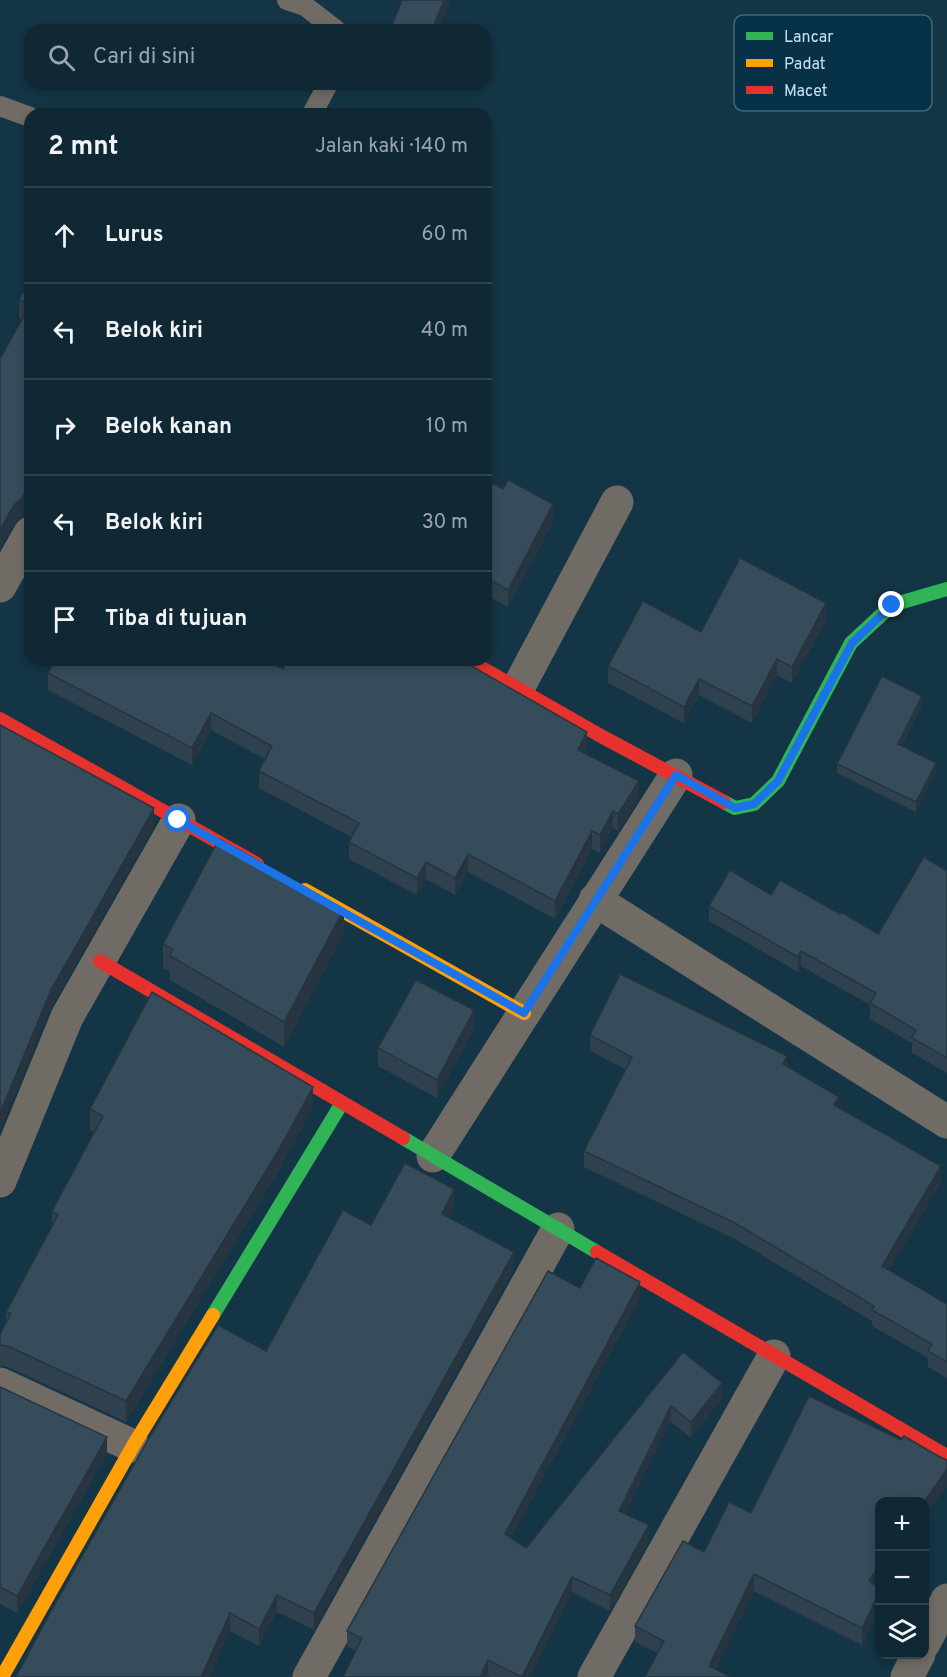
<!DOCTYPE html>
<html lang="id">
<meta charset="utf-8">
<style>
:root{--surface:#0f2834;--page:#1d3440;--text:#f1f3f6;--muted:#9ba6ac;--line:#2f444f}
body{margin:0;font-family:Overpass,sans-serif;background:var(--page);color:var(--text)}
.controls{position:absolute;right:18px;bottom:18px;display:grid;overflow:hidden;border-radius:12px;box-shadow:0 3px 9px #0003}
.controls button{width:54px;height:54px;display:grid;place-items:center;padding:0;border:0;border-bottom:2px solid var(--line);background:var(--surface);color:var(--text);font:30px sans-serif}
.stop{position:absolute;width:18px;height:18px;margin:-14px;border:4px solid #1a73e8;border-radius:50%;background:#fff}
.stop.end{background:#1a73e8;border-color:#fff;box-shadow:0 2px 6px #0008}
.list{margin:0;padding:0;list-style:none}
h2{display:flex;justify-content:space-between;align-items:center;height:78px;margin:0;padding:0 24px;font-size:26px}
h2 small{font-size:20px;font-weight:400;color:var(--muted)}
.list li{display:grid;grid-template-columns:39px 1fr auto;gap:18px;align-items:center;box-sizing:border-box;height:96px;padding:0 24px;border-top:2px solid var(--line)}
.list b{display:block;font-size:22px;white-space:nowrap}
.list em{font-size:20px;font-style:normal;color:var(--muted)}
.icon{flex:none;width:33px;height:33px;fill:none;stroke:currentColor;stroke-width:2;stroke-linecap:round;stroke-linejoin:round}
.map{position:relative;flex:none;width:947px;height:1677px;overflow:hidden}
.search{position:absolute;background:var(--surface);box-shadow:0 3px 9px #0003;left:24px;top:24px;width:468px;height:66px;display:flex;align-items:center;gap:15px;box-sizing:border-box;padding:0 21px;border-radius:18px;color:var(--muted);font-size:22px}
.panel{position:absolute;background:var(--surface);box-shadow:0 3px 9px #0003;left:24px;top:108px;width:468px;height:558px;border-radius:18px}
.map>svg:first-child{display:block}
</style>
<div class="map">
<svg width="947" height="1677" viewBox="0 0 947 1677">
<rect width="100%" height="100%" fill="#143545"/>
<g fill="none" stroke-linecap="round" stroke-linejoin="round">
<g stroke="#716b66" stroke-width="20">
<polyline points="287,0 305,6 336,30"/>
<polyline points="0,106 30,117"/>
<polyline points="312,114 328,84"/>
</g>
<g stroke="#716b66" stroke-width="33">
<polyline points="0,586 30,533"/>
<polyline points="518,688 617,502"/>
<polyline points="595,900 947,1122"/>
<polyline points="433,1156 676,775"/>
<polyline points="0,1181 67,1017 179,820"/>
<polyline points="0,1384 133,1446"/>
<polyline points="924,1643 947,1600"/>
<polyline points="309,1677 558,1229"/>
<polyline points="594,1677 774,1356"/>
<polyline points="907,1677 919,1654"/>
</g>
<g stroke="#30b455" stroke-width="14">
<polyline points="724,802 735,808 754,804 778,781 851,643 892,605 947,589"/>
<polyline points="403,1138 597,1252"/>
<polyline points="213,1315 342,1103"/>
</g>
<g stroke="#ff9f0a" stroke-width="14">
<polyline points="305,890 524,1013"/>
<polyline points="2,1677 133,1446 213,1315"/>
</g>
<g stroke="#e5322d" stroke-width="14">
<polyline points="468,660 601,736 724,802"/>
<polyline points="0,719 257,864"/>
<polyline points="100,961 403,1138"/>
<polyline points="597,1252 947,1456"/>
</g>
</g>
<g fill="#2f414e">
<polygon points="30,280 22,516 14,524 0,548 0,359 22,319 19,318 19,300"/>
<polygon points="486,480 553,522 508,607 486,595"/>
<polygon points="826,620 792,683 777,675 752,723 699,695 684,723 608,683 608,666 701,632"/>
<polygon points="283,669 587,750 585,754 639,799 618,831 613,828 600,853 592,849 555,919 468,872 455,895 426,879 417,895 349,859 349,842 351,837 259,788 259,771 265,759 211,730 192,765 48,690 48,673"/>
<polygon points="922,705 902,746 936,772 916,812 837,773 837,764"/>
<polygon points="947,871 947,1073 912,1053 912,1043 870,1019 870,1005 801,966 798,972 709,921 709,906 771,895 840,914 878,934"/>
<polygon points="344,933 284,1047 170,980 170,972 163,968 163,944"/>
<polygon points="474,1028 437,1098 378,1066 378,1048"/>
<polygon points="590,1035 787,1067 839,1108 941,1182 889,1270 947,1304 947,1378 928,1367 928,1358 872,1326 872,1321 735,1239 584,1167 584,1151 625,1069 590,1051"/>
<polygon points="313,1107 278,1172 126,1422 8,1367 0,1366 0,1334 6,1323 6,1312 52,1226 52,1211 94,1132 90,1130 90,1109"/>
<polygon points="454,1207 449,1217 514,1269 314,1630 277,1612 259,1646 230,1631 209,1677 16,1677 266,1351 371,1225"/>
<polygon points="580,1288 640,1298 511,1538 526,1548 683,1352 722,1398 691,1438 671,1422 625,1514 649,1541 610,1611 572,1592 530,1677 490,1677 488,1676 488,1677 343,1677 356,1651 347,1647 347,1631"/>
<polygon points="0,1387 107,1454 17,1613 0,1604"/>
<polygon points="704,1552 877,1586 862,1645 754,1591 716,1669 658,1653 635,1642 635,1626"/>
</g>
<g fill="#263540">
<polygon points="444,0 451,0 439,30 432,30"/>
<polygon points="30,469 30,501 22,516 14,524 0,548 0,530"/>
<polygon points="553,504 553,522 508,607 508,590"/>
<polygon points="826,603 826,620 792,683 792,667"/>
<polygon points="777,659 777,675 752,723 752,706"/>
<polygon points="699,679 699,695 684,723 684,707"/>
<polygon points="922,696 922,705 898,754 898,744"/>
<polygon points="211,713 211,730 192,765 192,748"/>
<polygon points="587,732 587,750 578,767 578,750"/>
<polygon points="936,763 936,772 916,812 916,802"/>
<polygon points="639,781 639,799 618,831 618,814"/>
<polygon points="154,808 154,827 51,1008 0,1131 0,1113 51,990"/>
<polygon points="613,811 613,828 600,853 600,835"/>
<polygon points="592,831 592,849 555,919 555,901"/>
<polygon points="468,854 468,872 455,895 455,878"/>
<polygon points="426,862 426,879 417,895 417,878"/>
<polygon points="344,909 344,933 284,1047 284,1022"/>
<polygon points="801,951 801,966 798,972 798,957"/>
<polygon points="474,1010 474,1028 437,1098 437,1080"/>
<polygon points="787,1056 787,1072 783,1064"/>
<polygon points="313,1087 313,1107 278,1172 126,1422 126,1401"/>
<polygon points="839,1097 839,1113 834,1105"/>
<polygon points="941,1166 941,1182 882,1282 882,1266"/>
<polygon points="454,1189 454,1207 442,1231 442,1214"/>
<polygon points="514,1252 514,1269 314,1630 314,1613"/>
<polygon points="640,1282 640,1298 505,1550 505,1534"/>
<polygon points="722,1383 722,1398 691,1438 691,1422"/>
<polygon points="671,1406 671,1422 619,1526 619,1511"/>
<polygon points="107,1437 107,1454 17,1613 17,1596"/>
<polygon points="947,1469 947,1486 924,1518 924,1502"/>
<polygon points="649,1525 649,1541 610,1611 610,1595"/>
<polygon points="879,1566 879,1582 869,1598 869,1581"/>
<polygon points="754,1574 754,1591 712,1677 709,1666"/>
<polygon points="572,1577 572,1592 530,1677 522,1677"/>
<polygon points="879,1593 879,1610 862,1645 862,1628"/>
<polygon points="277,1595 277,1612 259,1646 259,1629"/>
<polygon points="230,1613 230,1631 209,1677 201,1677"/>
<polygon points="488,1660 488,1677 480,1677"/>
</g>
<g fill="#374c5b" stroke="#263540" stroke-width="1.5">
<polygon points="402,0 444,0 432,30 390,30"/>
<polygon points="30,280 30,469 27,475 30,476 30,482 22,498 14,505 0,530 0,359 30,305 19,300"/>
<polygon points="486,480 503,489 508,480 553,504 508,590 486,578"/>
<polygon points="740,558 826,603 792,667 777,659 752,706 699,679 684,707 608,666 643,601 701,632"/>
<polygon points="55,660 266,660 283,669 288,660 461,660 587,732 578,750 639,781 618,814 613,811 600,835 592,831 555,901 468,854 455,878 426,862 417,878 349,842 359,823 259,771 272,746 211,713 192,748 48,673"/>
<polygon points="882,676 922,696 898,744 936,763 916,802 837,764"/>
<polygon points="0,725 154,808 51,990 0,1113"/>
<polygon points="219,839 344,909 284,1022 170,956 173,949 163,944"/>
<polygon points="924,857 947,871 947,1058 912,1038 916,1030 870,1003 876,993 801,951 798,957 709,906 730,870 771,895 780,880 840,914 841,912 878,934"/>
<polygon points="620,974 787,1056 783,1064 839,1097 834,1105 941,1166 882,1266 947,1304 947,1362 928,1351 932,1344 872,1310 874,1306 735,1223 584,1151 632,1057 590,1035"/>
<polygon points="416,980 474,1010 437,1080 378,1048"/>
<polygon points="152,992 313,1087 278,1151 126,1401 8,1346 0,1345 0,1334 11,1314 6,1312 58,1215 52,1211 103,1116 90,1109"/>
<polygon points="405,1163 454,1189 442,1214 514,1252 314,1613 277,1595 259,1629 230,1613 201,1677 16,1677 50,1613 149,1438 218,1325 266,1351 343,1210 371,1225"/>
<polygon points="596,1258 640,1282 505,1534 526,1548 683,1352 722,1383 691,1422 671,1406 619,1511 649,1525 610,1595 572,1577 522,1677 488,1660 480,1677 343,1677 362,1638 347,1631 548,1271 580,1288"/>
<polygon points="0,1387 107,1437 17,1596 0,1587"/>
<polygon points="809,1396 901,1440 904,1436 938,1456 947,1460 947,1469 924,1502 879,1502 879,1566 869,1581 879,1587 879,1593 862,1628 754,1574 709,1666 731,1677 645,1677 664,1641 635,1626 683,1541 704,1552 729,1502 751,1513"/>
</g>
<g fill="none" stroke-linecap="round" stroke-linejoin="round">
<polyline stroke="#1a73e8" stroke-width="8" points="178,820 524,1013 676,775 735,808 754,804 778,781 852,643 892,605"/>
</g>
<rect x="734" y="15" width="198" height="96" rx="9" fill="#063147" stroke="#3f667a" stroke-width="1.5"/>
<rect x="746" y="32" width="27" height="8" fill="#30b455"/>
<rect x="746" y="59" width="27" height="8" fill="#ff9f0a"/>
<rect x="746" y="86" width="27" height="8" fill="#e5322d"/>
<g font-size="16" fill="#c5e0f1">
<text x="784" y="42">Lancar</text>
<text x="784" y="69">Padat</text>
<text x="784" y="96">Macet</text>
</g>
</svg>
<div class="controls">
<button>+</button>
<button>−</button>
<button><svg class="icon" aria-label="layers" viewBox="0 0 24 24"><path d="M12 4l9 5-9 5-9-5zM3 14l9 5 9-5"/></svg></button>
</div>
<div class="stop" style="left:178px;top:820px"></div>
<div class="stop end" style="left:892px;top:605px"></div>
<div class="search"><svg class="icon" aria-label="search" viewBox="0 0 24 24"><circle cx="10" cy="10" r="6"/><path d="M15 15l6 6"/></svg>Cari di sini</div>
<section class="panel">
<h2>2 mnt<small>Jalan kaki · 140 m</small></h2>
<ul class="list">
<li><svg class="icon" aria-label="ahead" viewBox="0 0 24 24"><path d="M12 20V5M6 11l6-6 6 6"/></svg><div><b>Lurus</b></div><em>60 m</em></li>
<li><svg class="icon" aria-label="left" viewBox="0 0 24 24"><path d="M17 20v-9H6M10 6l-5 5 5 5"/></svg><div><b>Belok kiri</b></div><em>40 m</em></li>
<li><svg class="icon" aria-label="right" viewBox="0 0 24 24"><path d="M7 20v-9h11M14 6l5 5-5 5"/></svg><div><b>Belok kanan</b></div><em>10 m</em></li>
<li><svg class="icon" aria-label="left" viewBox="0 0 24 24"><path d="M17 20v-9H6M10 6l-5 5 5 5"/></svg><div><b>Belok kiri</b></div><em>30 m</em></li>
<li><svg class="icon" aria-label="arrive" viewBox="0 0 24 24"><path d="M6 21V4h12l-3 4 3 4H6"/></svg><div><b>Tiba di tujuan</b></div></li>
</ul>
</section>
</div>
